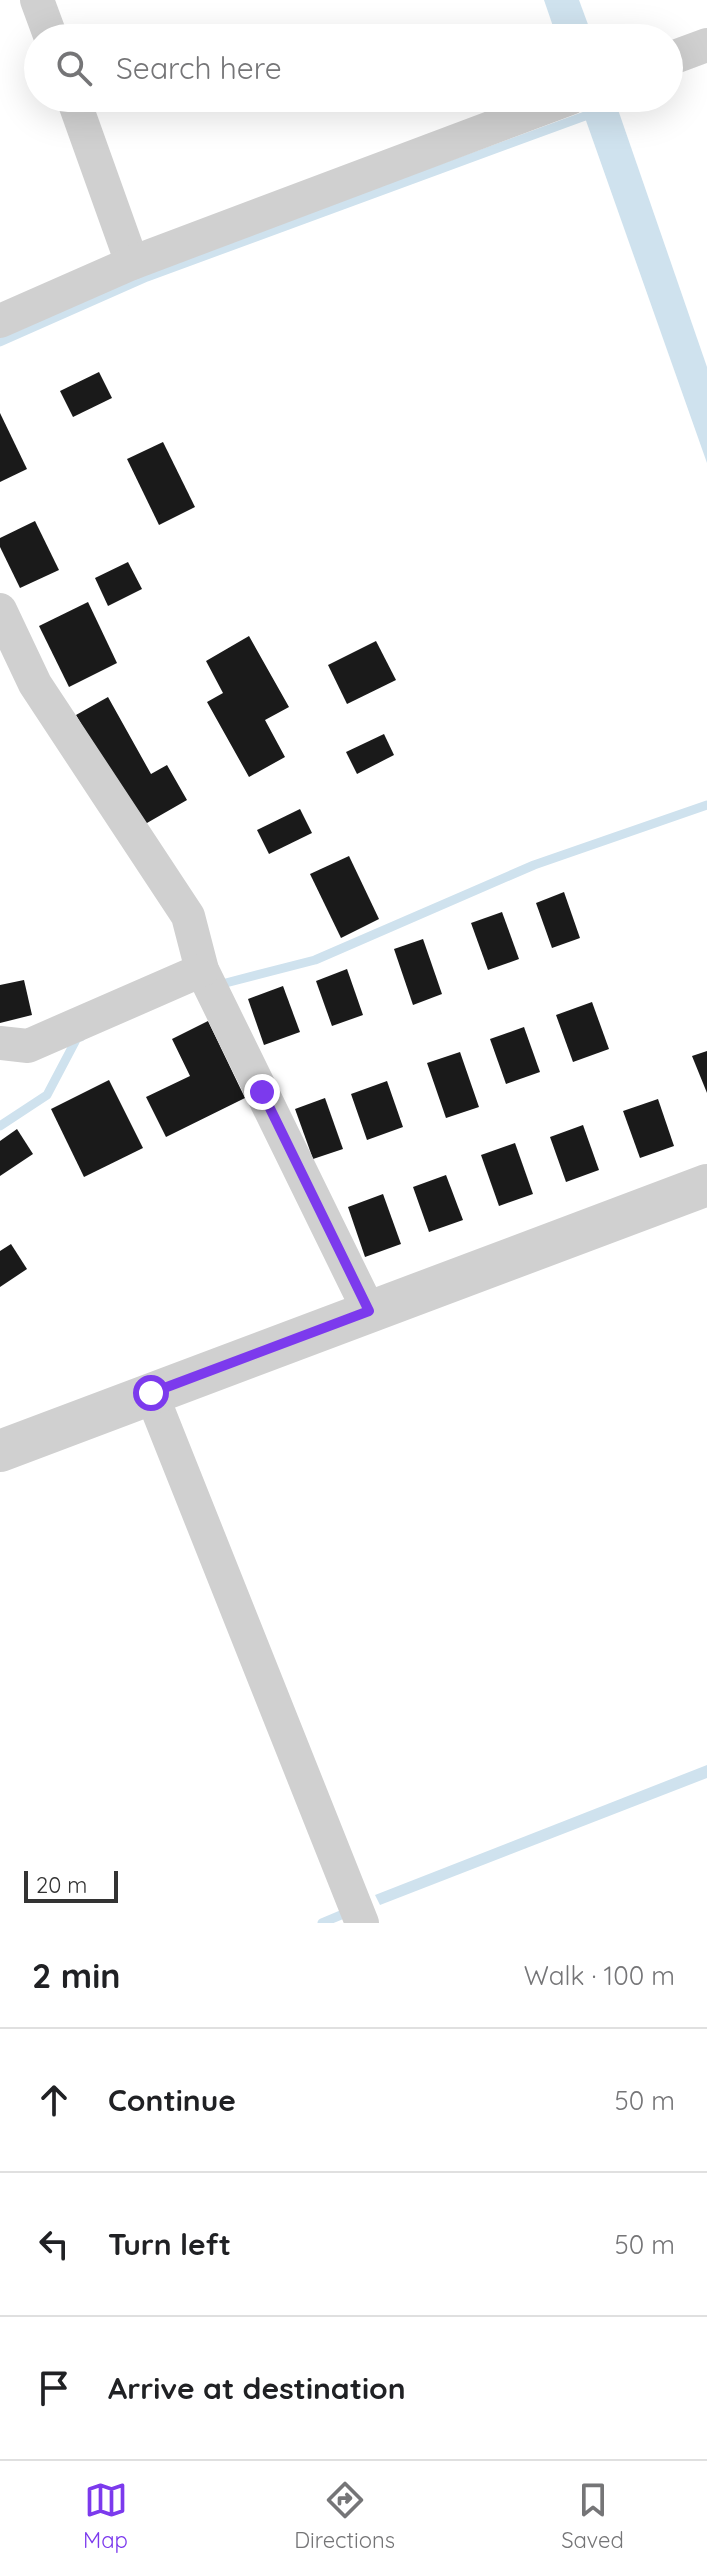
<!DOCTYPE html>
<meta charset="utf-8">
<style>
:root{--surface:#fff;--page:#f2f2f2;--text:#202124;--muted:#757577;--line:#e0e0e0;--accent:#7c3aed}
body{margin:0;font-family:Quicksand,sans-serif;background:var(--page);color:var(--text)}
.scale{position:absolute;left:24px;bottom:20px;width:94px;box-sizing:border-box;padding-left:8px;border:4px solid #333;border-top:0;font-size:22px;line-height:28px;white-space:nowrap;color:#333;-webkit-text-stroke:6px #fff;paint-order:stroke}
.stop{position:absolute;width:24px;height:24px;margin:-18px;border:6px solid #7c3aed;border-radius:50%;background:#fff}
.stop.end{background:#7c3aed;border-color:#fff;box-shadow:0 2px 8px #0008}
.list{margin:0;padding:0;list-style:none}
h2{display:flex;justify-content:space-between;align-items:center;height:104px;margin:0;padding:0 32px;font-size:34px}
h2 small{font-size:26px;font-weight:400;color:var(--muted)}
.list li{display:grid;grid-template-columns:52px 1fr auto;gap:24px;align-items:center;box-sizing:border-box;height:144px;padding:0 32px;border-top:2px solid var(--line)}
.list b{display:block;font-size:30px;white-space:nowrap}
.list em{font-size:26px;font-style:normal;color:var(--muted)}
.icon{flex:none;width:44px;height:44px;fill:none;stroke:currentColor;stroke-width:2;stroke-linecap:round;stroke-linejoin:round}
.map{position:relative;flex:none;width:707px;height:1923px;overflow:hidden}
.search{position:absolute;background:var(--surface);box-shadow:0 8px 32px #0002;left:24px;right:24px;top:24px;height:88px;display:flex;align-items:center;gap:20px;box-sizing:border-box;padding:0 28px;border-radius:44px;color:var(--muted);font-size:30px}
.sheet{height:536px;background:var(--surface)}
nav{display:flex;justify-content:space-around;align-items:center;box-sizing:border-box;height:112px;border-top:2px solid var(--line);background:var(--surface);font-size:22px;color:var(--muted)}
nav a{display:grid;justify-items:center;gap:4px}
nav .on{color:var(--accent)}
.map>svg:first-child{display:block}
</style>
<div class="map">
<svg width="707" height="1923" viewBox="0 0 707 1923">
<rect width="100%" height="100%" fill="#fff"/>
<g fill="#cfe2ee">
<polygon points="544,0 579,0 593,38 557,38"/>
<polygon points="578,98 614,98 707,367 707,463"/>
<polygon points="707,1765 707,1778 380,1905 375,1895"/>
</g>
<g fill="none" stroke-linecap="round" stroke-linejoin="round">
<g stroke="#cfe2ee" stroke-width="9">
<polyline points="0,342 147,277 585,116"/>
<polyline points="218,985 315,960 534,865 707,805"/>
<polyline points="0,1126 47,1095 77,1038 81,1037"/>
<polyline points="322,1923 341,1915"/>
</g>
</g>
<g fill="#1a1a1a">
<polygon points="99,372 112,398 73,417 60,391"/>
<polygon points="0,413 27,469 0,482"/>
<polygon points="163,442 195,507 159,525 127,459"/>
<polygon points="35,521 59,570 20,588 0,547 0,538"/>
<polygon points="128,562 142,589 108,606 95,578"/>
<polygon points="88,602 117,663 69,687 39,626"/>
<polygon points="249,636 289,707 265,720 285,757 249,777 207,702 223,693 206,661"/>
<polygon points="376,641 396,680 347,704 328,665"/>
<polygon points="108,697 151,774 167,765 187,800 140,827 76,715"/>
<polygon points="384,734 394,755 357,774 346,752"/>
<polygon points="300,809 312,833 269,854 257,830"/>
<polygon points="349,856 379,919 341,938 310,874"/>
<polygon points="564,892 580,938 552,948 536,903"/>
<polygon points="502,912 519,959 488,970 471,923"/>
<polygon points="423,939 442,994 413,1005 394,949"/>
<polygon points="347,969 363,1015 332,1026 316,981"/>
<polygon points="24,980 32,1015 0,1023 0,985"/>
<polygon points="283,986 300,1032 264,1045 248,999"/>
<polygon points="592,1002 609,1049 573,1062 556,1015"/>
<polygon points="208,1021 245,1098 166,1137 146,1097 190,1076 172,1039"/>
<polygon points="524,1027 540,1072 506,1084 490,1039"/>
<polygon points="707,1051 707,1093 692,1056"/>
<polygon points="460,1052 479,1107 446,1118 427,1063"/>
<polygon points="109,1080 143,1148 84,1177 51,1109"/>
<polygon points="387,1081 403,1127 367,1140 351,1094"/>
<polygon points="325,1098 343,1149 313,1159 295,1109"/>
<polygon points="658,1099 674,1146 640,1158 623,1111"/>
<polygon points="583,1125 599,1170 566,1182 550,1137"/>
<polygon points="17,1129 33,1154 0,1176 0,1141"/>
<polygon points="515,1143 533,1194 499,1206 481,1155"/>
<polygon points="446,1175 463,1220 429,1232 413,1187"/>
<polygon points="383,1194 401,1244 365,1257 348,1207"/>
<polygon points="11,1244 27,1269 0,1287 0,1251"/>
</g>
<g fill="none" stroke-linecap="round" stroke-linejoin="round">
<g stroke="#d0d0d0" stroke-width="34">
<polyline points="37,0 51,38"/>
<polyline points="669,59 707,45"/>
<polyline points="73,98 132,263"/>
<polyline points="0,321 132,263 570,98"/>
<polyline points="0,610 35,684 188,916 202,970 369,1311"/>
<polyline points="0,1043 28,1046 202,970"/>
<polyline points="151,1393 362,1923"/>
</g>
<polyline stroke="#d0d0d0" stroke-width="42" points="0,1451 707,1185"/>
</g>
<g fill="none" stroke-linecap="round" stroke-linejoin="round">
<polyline stroke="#7c3aed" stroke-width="10" points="151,1393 369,1311 262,1092"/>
</g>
</svg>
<div class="scale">20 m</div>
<div class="stop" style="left:151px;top:1393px"></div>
<div class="stop end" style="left:262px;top:1092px"></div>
<div class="search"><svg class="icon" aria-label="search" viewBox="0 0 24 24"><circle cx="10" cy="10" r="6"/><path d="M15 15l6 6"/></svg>Search here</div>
</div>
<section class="sheet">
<h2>2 min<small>Walk · 100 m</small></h2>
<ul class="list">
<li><svg class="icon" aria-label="ahead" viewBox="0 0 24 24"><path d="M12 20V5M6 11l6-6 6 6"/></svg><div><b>Continue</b></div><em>50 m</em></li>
<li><svg class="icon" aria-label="left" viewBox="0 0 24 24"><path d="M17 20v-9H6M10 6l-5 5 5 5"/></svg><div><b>Turn left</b></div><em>50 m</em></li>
<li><svg class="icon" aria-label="arrive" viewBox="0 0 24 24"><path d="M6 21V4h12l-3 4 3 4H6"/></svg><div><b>Arrive at destination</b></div></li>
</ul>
</section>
<nav>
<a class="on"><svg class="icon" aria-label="map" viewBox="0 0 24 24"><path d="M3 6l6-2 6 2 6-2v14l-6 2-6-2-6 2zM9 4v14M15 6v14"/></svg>Map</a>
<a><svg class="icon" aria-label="directions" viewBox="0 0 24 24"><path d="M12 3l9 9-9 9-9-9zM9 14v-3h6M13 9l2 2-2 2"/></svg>Directions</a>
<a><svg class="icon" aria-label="saved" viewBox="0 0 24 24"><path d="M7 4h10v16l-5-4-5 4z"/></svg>Saved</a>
</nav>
